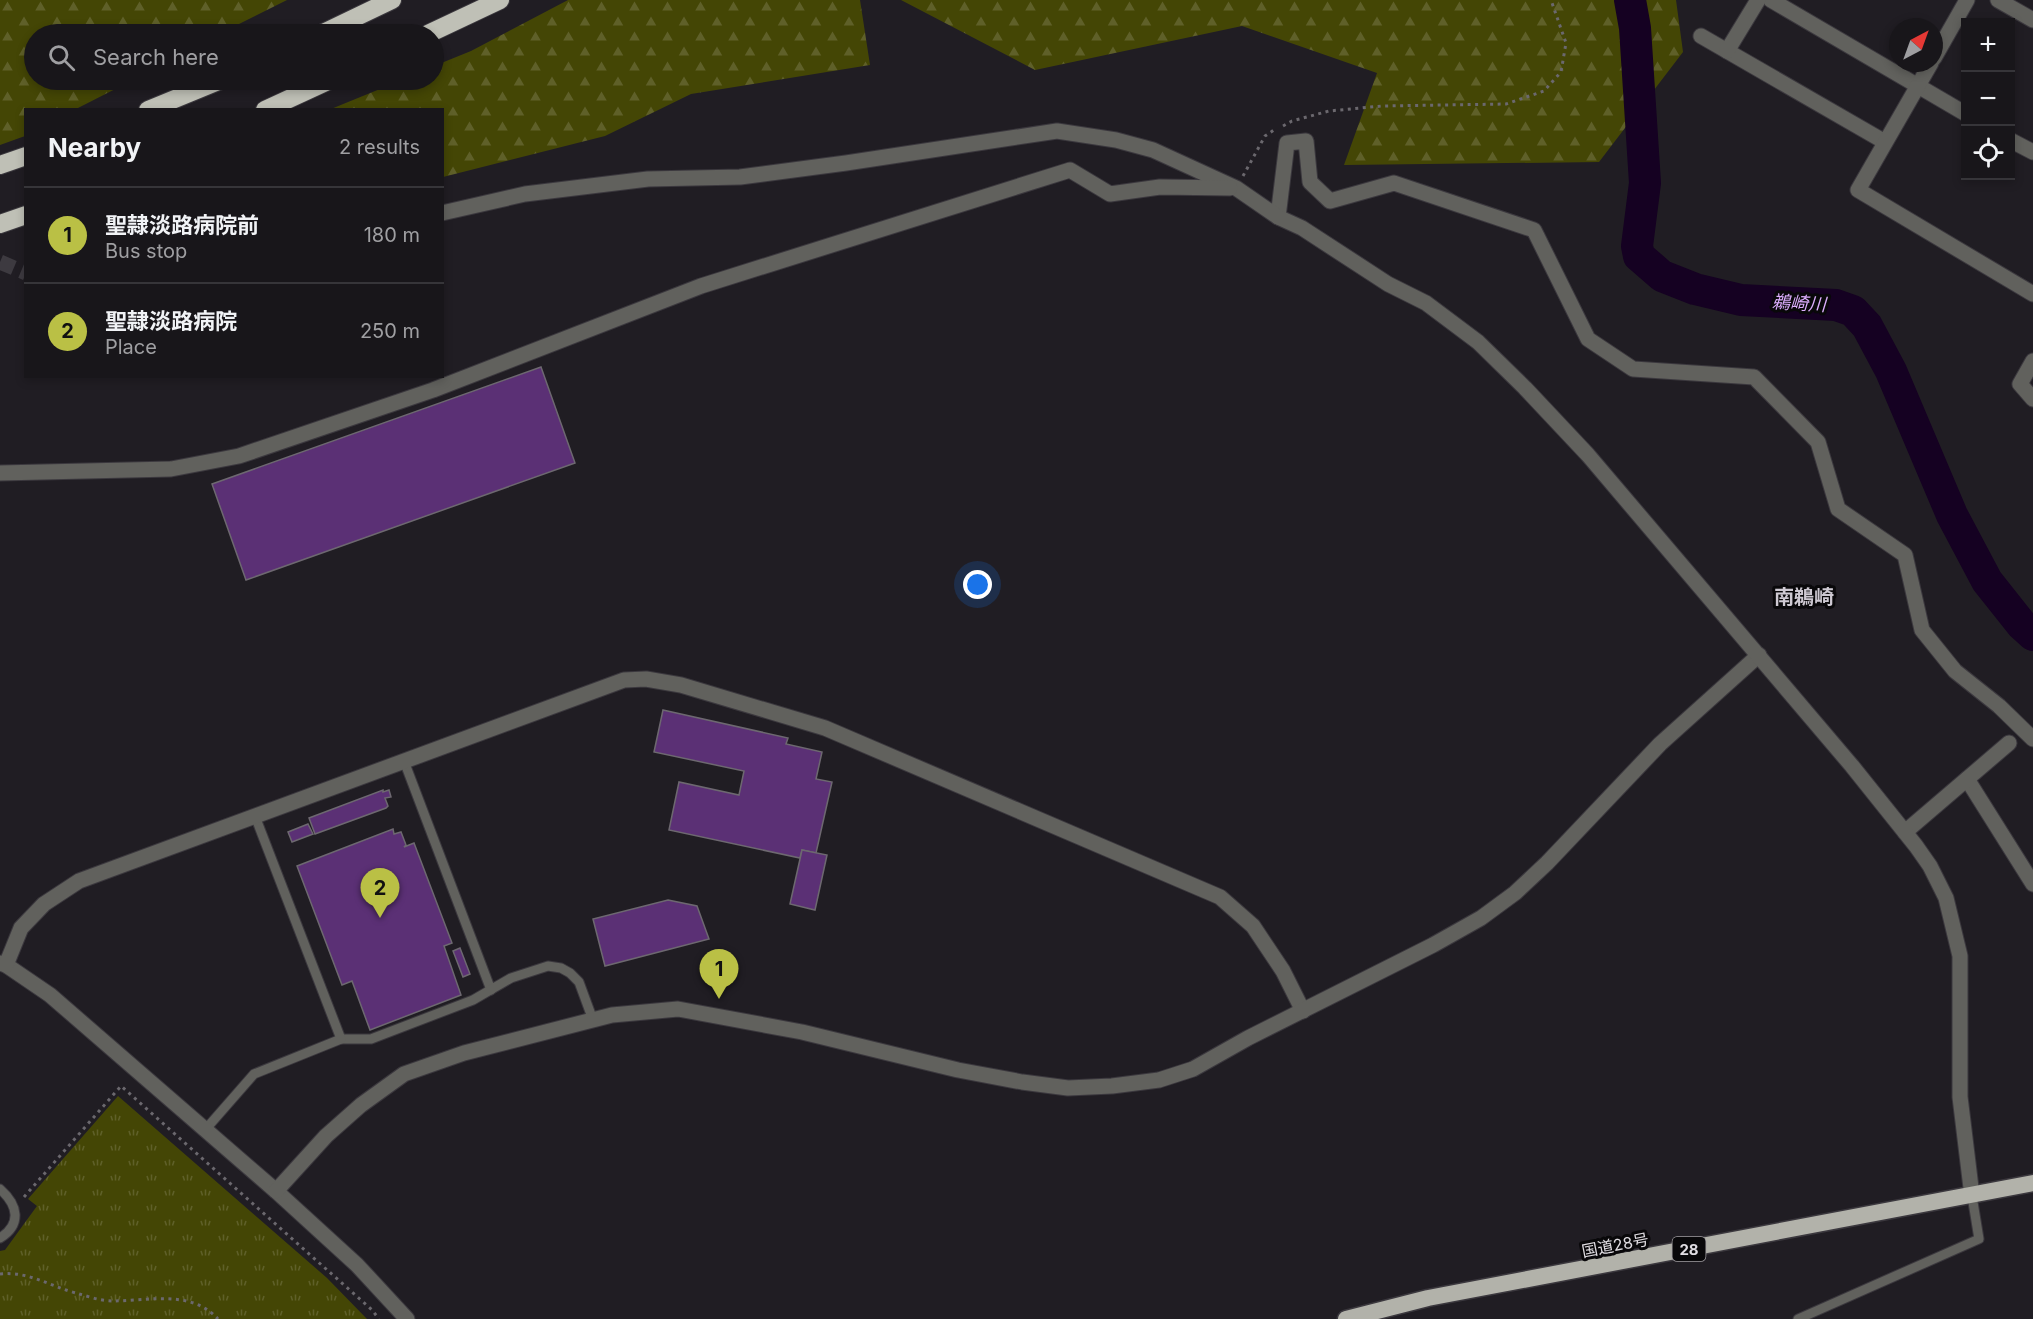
<!DOCTYPE html>
<meta charset="utf-8">
<style>
:root{--surface:#18161a;--page:#211f23;--text:#f1f3f6;--muted:#9f9fa2;--line:#363539;--accent:#bac045}
body{margin:0;font-family:Inter,"Noto Sans JP",sans-serif;background:var(--page);color:var(--text)}
.controls{position:absolute;right:18px;top:18px;display:grid;overflow:hidden;border-radius:0px;box-shadow:0 3px 9px #0003}
.controls button{width:54px;height:54px;display:grid;place-items:center;padding:0;border:0;border-bottom:2px solid var(--line);background:var(--surface);color:var(--text);font:30px sans-serif}
.compass{position:absolute;left:1889px;top:18px;width:54px;height:54px;border-radius:50%;background:var(--surface);box-shadow:0 3px 9px #0003;rotate:41deg}
.you{position:absolute;left:978px;top:585px;width:21px;height:21px;margin:-15px;border:4px solid #fff;border-radius:50%;background:#1a73e8;box-shadow:0 0 0 9px #1a73e833}
.badge{display:grid;place-items:center;width:39px;height:39px;border-radius:50%;background:var(--accent);color:#111;font-size:20px;font-weight:700}
.pin{position:absolute;translate:-50% -50px;filter:drop-shadow(0 2px 3px #0008)}
.pin::after{content:'';position:absolute;top:32px;width:21px;height:18px;background:inherit;clip-path:polygon(0 0,100% 0,50% 100%)}
.list{margin:0;padding:0;list-style:none}
h2{display:flex;justify-content:space-between;align-items:center;height:78px;margin:0;padding:0 24px;font-size:26px}
h2 small{font-size:20px;font-weight:400;color:var(--muted)}
.list li{display:grid;grid-template-columns:39px 1fr auto;gap:18px;align-items:center;box-sizing:border-box;height:96px;padding:0 24px;border-top:2px solid var(--line)}
.list b{display:block;font-size:22px;white-space:nowrap}
.list p{margin:0;font-size:20px;white-space:nowrap;color:var(--muted)}
.list em{font-size:20px;font-style:normal;color:var(--muted)}
.icon{flex:none;width:33px;height:33px;fill:none;stroke:currentColor;stroke-width:2;stroke-linecap:round;stroke-linejoin:round}
.map{position:relative;flex:none;width:2033px;height:1319px;overflow:hidden}
.search{position:absolute;background:var(--surface);box-shadow:0 3px 9px #0003;left:24px;top:24px;width:420px;height:66px;display:flex;align-items:center;gap:15px;box-sizing:border-box;padding:0 21px;border-radius:33px;color:var(--muted);font-size:22px}
.panel{position:absolute;background:var(--surface);box-shadow:0 3px 9px #0003;left:24px;top:108px;width:420px;height:270px;border-radius:0px}
.map>svg:first-child{display:block}
</style>
<div class="map">
<svg width="2033" height="1319" viewBox="0 0 2033 1319">
<defs>
<pattern id="forest-firs" width="22" height="20" patternUnits="userSpaceOnUse" patternTransform="scale(1.5)"><rect width="22" height="20" fill="#444605"/><path d="M5 1l3.5 6h-7zM16 11l3.5 6h-7z" fill="#5f6029"/></pattern>
<pattern id="park-tufts" width="24" height="20" patternUnits="userSpaceOnUse" patternTransform="scale(1.5)"><rect width="24" height="20" fill="#444605"/><path d="M3 7l-1-3M5 7V3M7 7l1-3M15 17l-1-3M17 17v-4M19 17l1-3" fill="none" stroke="#5f6029"/></pattern>
</defs>
<rect width="100%" height="100%" fill="#201d23"/>
<g fill="url(#forest-firs)">
<polygon points="0,0 287,0 219,34 34,34 34,80 133,80 76,109 26,110 25,136 0,145"/>
<polygon points="568,0 860,0 870,65 691,94 605,136 443,177 442,110 331,109 402,80 434,80 434,66 471,51"/>
<polygon points="901,0 1676,0 1683,52 1599,162 1344,165 1377,73 1242,26 1035,70"/>
</g>
<polygon fill="url(#park-tufts)" points="118,1096 327,1278 367,1319 0,1319 0,1251 5,1250 37,1206 28,1199"/>
<g fill="none" stroke-linecap="round" stroke-linejoin="round">
<polyline stroke="#150122" stroke-width="32" points="1630,0 1635,28 1645,183 1637,246 1639,256 1662,276 1695,289 1741,300 1836,305 1853,311 1867,326 1891,371 1952,515 1987,581 2022,625 2033,635"/>
</g>
<g fill="#5b3075" stroke="#6d6870" stroke-width="1.5">
<polygon points="541,367 575,463 246,580 212,484"/>
<polygon points="663,710 788,738 786,744 822,752 816,779 832,782 816,853 802,850 800,858 669,830 679,782 739,795 744,771 654,752"/>
<polygon points="383,790 383,792 389,790 391,797 385,798 388,806 386,808 315,834 309,818"/>
<polygon points="308,824 313,834 292,842 288,832"/>
<polygon points="393,829 394,834 401,832 406,845 404,847 414,843 452,943 444,946 461,995 370,1030 352,981 342,985 297,866"/>
<polygon points="802,850 827,855 815,910 790,904"/>
<polygon points="668,900 697,906 709,939 605,966 593,919"/>
<polygon points="460,948 470,974 463,977 453,951"/>
</g>
<g fill="none" stroke-linecap="round" stroke-linejoin="round">
<polyline stroke="#3d3a40" stroke-width="15" stroke-dasharray="15 8" stroke-linecap="butt" points="0,262 26,273"/>
<g stroke="#3b383e" stroke-width="11">
<g id="service">
<polyline points="404,761 491,990"/>
<polyline points="341,1039 371,1039 473,1000 511,978 548,966 561,968 570,973 579,982 593,1020"/>
<polyline points="205,1130 254,1074 341,1039 255,816"/>
<path d="M0 1189C18 1205 22 1224 0 1238"/>
<polyline points="1798,1319 1979,1239 1972,1196"/>
</g>
</g>
<g stroke="#3b383e" stroke-width="17">
<g id="minor">
<polyline points="1771,0 1966,114"/>
<polyline points="1998,0 2033,20"/>
<polyline points="1701,36 1885,142"/>
<polyline points="1727,51 1758,0"/>
<polyline points="1934,58 1967,0"/>
<polyline points="1931,63 1858,190 2033,294"/>
<polyline points="2010,140 2033,152"/>
<polyline points="1278,217 1287,143 1306,141 1310,182 1330,201 1394,183 1534,230 1588,339 1633,369 1754,377 1818,442 1838,509 1905,555 1922,630 1955,671 1999,706 2033,739"/>
<polyline points="2033,361 2020,384 2033,399"/>
<polyline points="1967,779 2033,884"/>
<polyline points="1905,832 2009,743"/>
<polyline points="0,963 6,965 50,995 276,1191 357,1265 407,1319"/>
<polyline points="6,965 21,928 44,904 79,881 624,680 646,679 681,685 825,728 1220,897 1253,926 1283,971 1303,1011"/>
<polyline points="276,1191 326,1136 361,1105 404,1074 464,1053 612,1015 678,1009 802,1032 958,1070 1022,1082 1068,1088 1112,1086 1159,1080 1193,1069 1248,1038 1433,945 1481,918 1515,893 1547,863 1660,744 1759,655"/>
</g>
</g>
<g stroke="#3b383e" stroke-width="17">
<g id="tertiary">
<polyline points="442,213 525,194 648,179 740,177 846,163 1057,131 1116,140 1153,150 1236,188 1278,217 1302,228 1388,284 1426,303 1478,342 1525,388 1588,455 1852,766 1916,846 1930,866 1946,898 1960,956 1960,1097 1972,1196"/>
<polyline points="0,473 171,469 239,456 433,390 701,286 1070,170 1110,194 1160,187 1230,188"/>
</g>
</g>
<g stroke="#3b383e" stroke-width="19">
<polyline id="trunk" points="1346,1319 1428,1298 2033,1183"/>
</g>
<g stroke="#3b383e" stroke-width="20">
<g id="motorway">
<polyline points="321,34 392,0"/>
<polyline points="428,34 500,0"/>
<polyline points="148,110 221,80"/>
<polyline points="265,110 330,80"/>
<polyline points="0,165 26,156"/>
<polyline points="0,224 26,215"/>
</g>
</g>
<g stroke="#6b686e" stroke-width="3" stroke-dasharray="3 4.5" stroke-linecap="butt">
<polyline points="1283,126 1292,121 1329,111 1382,106 1506,104 1544,91 1561,72 1566,43 1551,0"/>
<polyline points="1243,176 1265,136 1274,130"/>
<polyline points="24,1197 121,1086 372,1310 379,1319"/>
<path d="M0 1274C29 1271 49 1286 76 1293 87 1296 100 1301 112 1301 147 1301 191 1289 218 1319"/>
</g>
<use href="#service" stroke="#61615d" stroke-width="9"/>
<use href="#minor" stroke="#61615d" stroke-width="15"/>
<use href="#tertiary" stroke="#61615d" stroke-width="15"/>
<use href="#trunk" stroke="#b2b2aa" stroke-width="16"/>
<use href="#motorway" stroke="#bfc0b6" stroke-width="18"/>
</g>
<g text-anchor="middle" dominant-baseline="central" stroke-width="6" stroke-linejoin="round" paint-order="stroke">
<rect fill="#09080a" stroke="#a09da1" stroke-width="1.5" x="1672.5" y="1237" width="33" height="24" rx="4.5"/>
<g font-size="15" font-weight="bold" fill="#e0dde2">
<text x="1689" y="1249">28</text>
</g>
<g font-size="16" fill="#e0dde2" stroke="#09080a">
<text transform="translate(1615 1245) rotate(-11)">国道28号</text>
</g>
<g font-size="18" font-style="italic" fill="#dcaefd" stroke="#09080a">
<text transform="translate(1799 303) rotate(3)">鵜崎川</text>
</g>
<g font-size="20" font-weight="bold" fill="#cec9d2" stroke="#09080a">
<text x="1804" y="597">南鵜崎</text>
</g>
</g>
</svg>
<div class="controls">
<button>+</button>
<button>−</button>
<button><svg class="icon" aria-label="locate" viewBox="0 0 24 24"><circle cx="12" cy="12" r="6"/><path d="M12 2v4M12 18v4M2 12h4M18 12h4"/></svg></button>
</div>
<svg class="compass" viewBox="-18 -18 36 36"><path d="M0-13l5 13h-10z" fill="#e53935"/><path d="M0 13l5-13h-10z" fill="#9f9fa2"/></svg>
<div class="you"></div>
<div class="pin badge" style="left:719px;top:999px">1</div>
<div class="pin badge" style="left:380px;top:918px">2</div>
<div class="search"><svg class="icon" aria-label="search" viewBox="0 0 24 24"><circle cx="10" cy="10" r="6"/><path d="M15 15l6 6"/></svg>Search here</div>
<section class="panel">
<h2>Nearby<small>2 results</small></h2>
<ul class="list">
<li><span class="badge">1</span><div><b>聖隷淡路病院前</b><p>Bus stop</p></div><em>180 m</em></li>
<li><span class="badge">2</span><div><b>聖隷淡路病院</b><p>Place</p></div><em>250 m</em></li>
</ul>
</section>
</div>
